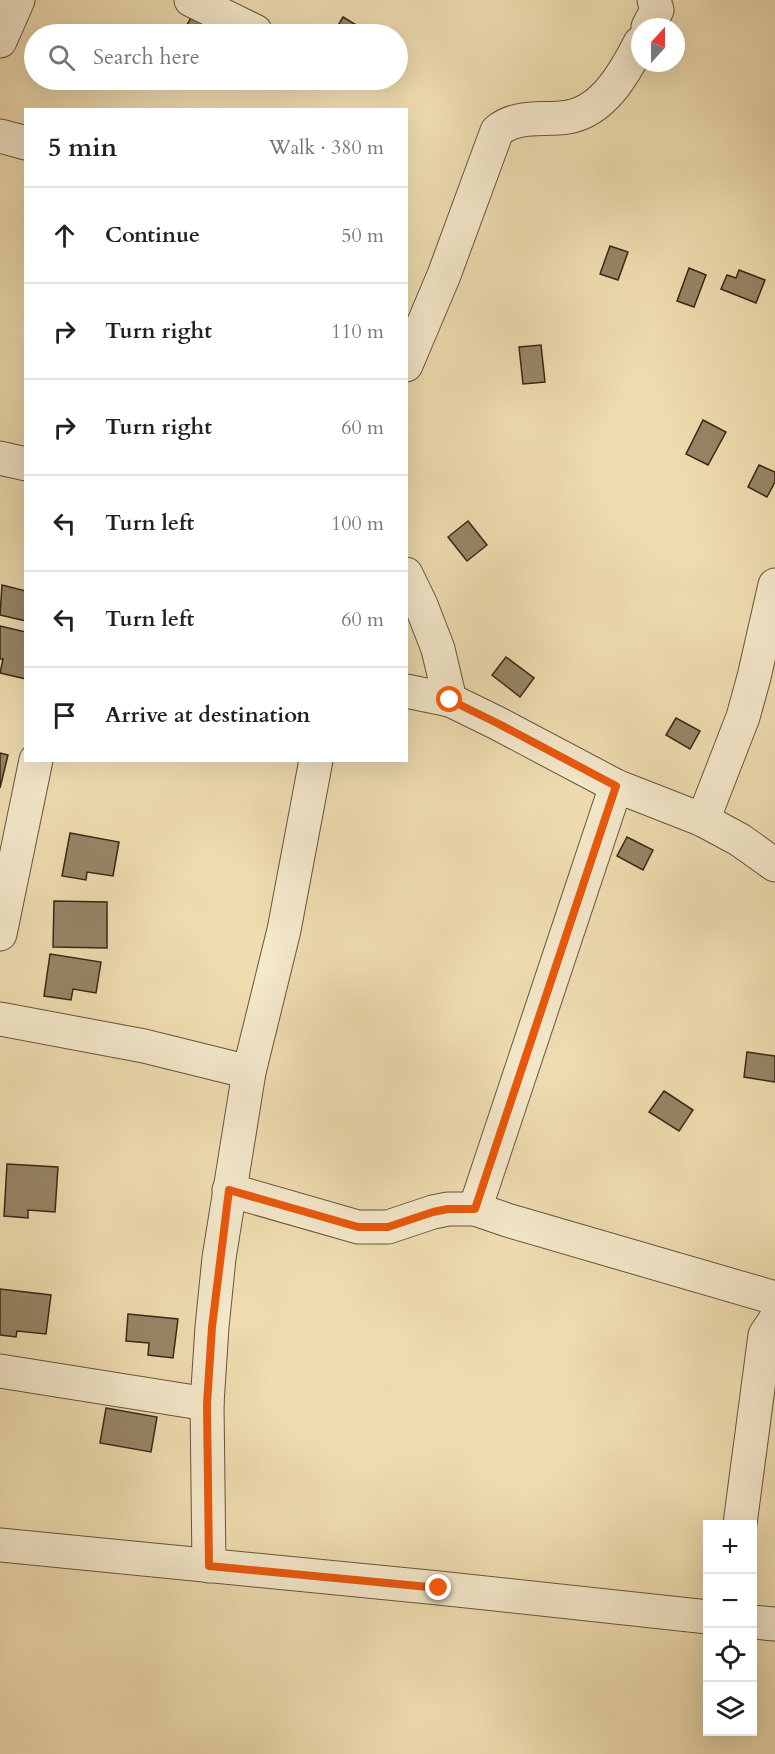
<!DOCTYPE html>
<meta charset="utf-8">
<style>
:root{--surface:#fff;--page:#f2f2f2;--text:#202124;--muted:#757577;--line:#e0e0e0}
body{margin:0;font-family:Cardo,serif;background:var(--page);color:var(--text)}
.controls{position:absolute;right:18px;bottom:18px;display:grid;overflow:hidden;border-radius:0px;box-shadow:0 6px 24px #0002}
.controls button{width:54px;height:54px;display:grid;place-items:center;padding:0;border:0;border-bottom:2px solid var(--line);background:var(--surface);color:var(--text);font:30px sans-serif}
.compass{position:absolute;left:631px;top:18px;width:54px;height:54px;border-radius:50%;background:var(--surface);box-shadow:0 6px 24px #0002;rotate:21deg}
.stop{position:absolute;width:18px;height:18px;margin:-14px;border:4px solid #ea580c;border-radius:50%;background:#fff}
.stop.end{background:#ea580c;border-color:#fff;box-shadow:0 2px 6px #0008}
.list{margin:0;padding:0;list-style:none}
h2{display:flex;justify-content:space-between;align-items:center;height:78px;margin:0;padding:0 24px;font-size:26px}
h2 small{font-size:20px;font-weight:400;color:var(--muted)}
.list li{display:grid;grid-template-columns:39px 1fr auto;gap:18px;align-items:center;box-sizing:border-box;height:96px;padding:0 24px;border-top:2px solid var(--line)}
.list b{display:block;font-size:22px;white-space:nowrap}
.list em{font-size:20px;font-style:normal;color:var(--muted)}
.icon{flex:none;width:33px;height:33px;fill:none;stroke:currentColor;stroke-width:2;stroke-linecap:round;stroke-linejoin:round}
.map{position:relative;flex:none;width:775px;height:1754px;overflow:hidden}
.search{position:absolute;background:var(--surface);box-shadow:0 6px 24px #0002;left:24px;top:24px;width:384px;height:66px;display:flex;align-items:center;gap:15px;box-sizing:border-box;padding:0 21px;border-radius:33px;color:var(--muted);font-size:22px}
.panel{position:absolute;background:var(--surface);box-shadow:0 6px 24px #0002;left:24px;top:108px;width:384px;height:654px;border-radius:0px}
.map>svg:first-child{display:block}
</style>
<div class="map">
<svg width="775" height="1754" viewBox="0 0 775 1754">
<rect width="100%" height="100%" fill="#efddb0"/>
<filter id="stains"><feTurbulence type="fractalNoise" baseFrequency=".00333" numOctaves="4"/><feColorMatrix values="0 0 0 0 .2 0 0 0 0 .09 0 0 0 0 .02 0 0 0 .5 -.17"/></filter>
<radialGradient id="worn" r=".72"><stop offset=".6" stop-color="#630" stop-opacity="0"/><stop offset="1" stop-color="#630" stop-opacity=".3"/></radialGradient>
<g fill="#978667" stroke="#382718" stroke-width="1.5">
<polygon points="198,5 249,34 187,34 183,32"/>
<polygon points="343,17 371,34 333,34"/>
<polygon points="610,246 628,252 618,280 600,274"/>
<polygon points="689,268 706,275 694,307 677,301"/>
<polygon points="739,270 765,280 756,303 721,289 727,275 736,278"/>
<polygon points="541,345 545,382 523,384 519,347"/>
<polygon points="703,420 726,432 708,465 686,454"/>
<polygon points="759,465 775,472 775,482 767,497 748,487"/>
<polygon points="468,521 487,545 467,561 448,537"/>
<polygon points="2,585 26,591 26,621 0,615"/>
<polygon points="0,626 26,632 26,679 0,673 3,659 0,659"/>
<polygon points="506,657 534,678 520,697 492,675"/>
<polygon points="676,718 700,731 690,749 666,735"/>
<polygon points="0,753 8,755 0,788"/>
<polygon points="70,833 119,842 113,876 87,872 86,880 62,876"/>
<polygon points="627,837 653,850 643,870 617,856"/>
<polygon points="54,901 107,902 107,948 53,947"/>
<polygon points="50,954 101,962 96,993 73,989 71,1000 44,996"/>
<polygon points="747,1052 775,1056 775,1082 744,1077"/>
<polygon points="664,1091 693,1110 679,1131 649,1112"/>
<polygon points="7,1164 58,1167 55,1212 28,1210 28,1218 4,1216"/>
<polygon points="0,1289 51,1295 46,1334 17,1331 16,1337 0,1335"/>
<polygon points="128,1314 178,1319 173,1358 148,1355 149,1343 126,1341"/>
<polygon points="106,1408 157,1417 151,1452 100,1443"/>
</g>
<g fill="none" stroke-linecap="round" stroke-linejoin="round">
<g stroke="#66543e" stroke-width="35">
<g id="minor">
<polyline points="191,0 255,31"/>
<polyline points="648,27 657,10 654,0"/>
<polyline points="0,41 18,0"/>
<polyline points="0,136 26,143"/>
<path d="M406 365 444 275 497 131C517 114 543 121 568 117 604 111 625 72 640 43"/>
<polyline points="0,458 26,464"/>
<polyline points="406,574 421,605 438,649 450,700 497,723 616,786 703,820 740,840 775,865"/>
<polyline points="406,691 450,700"/>
<polyline points="703,820 743,717 754,677 775,585"/>
<polyline points="0,934 36,760"/>
<polyline points="0,1019 144,1046 249,1072"/>
<polyline points="229,1190 358,1227 388,1227 433,1212 448,1209 475,1209 507,1220 775,1298"/>
<polyline points="475,1209 616,786"/>
<polyline points="0,1371 207,1404"/>
<polyline points="740,1524 765,1335 775,1320"/>
<polyline points="0,1545 439,1588 708,1617"/>
<polyline points="209,1566 207,1404 212,1327 219,1258 249,1072 284,930 316,760"/>
<polyline points="752,1622 775,1624"/>
</g>
</g>
<use href="#minor" stroke="#f5e9cc" stroke-width="33"/>
</g>
<g fill="none" stroke-linecap="round" stroke-linejoin="round">
<polyline stroke="#ea580c" stroke-width="8" points="439,1588 209,1566 207,1404 212,1327 229,1190 358,1227 388,1227 433,1212 448,1209 475,1209 616,786 497,723 450,700"/>
</g>
<rect width="100%" height="100%" filter="url(#stains)"/>
<rect width="100%" height="100%" fill="url(#worn)"/>
</svg>
<div class="controls">
<button>+</button>
<button>−</button>
<button><svg class="icon" aria-label="locate" viewBox="0 0 24 24"><circle cx="12" cy="12" r="6"/><path d="M12 2v4M12 18v4M2 12h4M18 12h4"/></svg></button>
<button><svg class="icon" aria-label="layers" viewBox="0 0 24 24"><path d="M12 4l9 5-9 5-9-5zM3 14l9 5 9-5"/></svg></button>
</div>
<svg class="compass" viewBox="-18 -18 36 36"><path d="M0-13l5 13h-10z" fill="#e53935"/><path d="M0 13l5-13h-10z" fill="#757577"/></svg>
<div class="stop" style="left:450px;top:700px"></div>
<div class="stop end" style="left:439px;top:1588px"></div>
<div class="search"><svg class="icon" aria-label="search" viewBox="0 0 24 24"><circle cx="10" cy="10" r="6"/><path d="M15 15l6 6"/></svg>Search here</div>
<section class="panel">
<h2>5 min<small>Walk · 380 m</small></h2>
<ul class="list">
<li><svg class="icon" aria-label="ahead" viewBox="0 0 24 24"><path d="M12 20V5M6 11l6-6 6 6"/></svg><div><b>Continue</b></div><em>50 m</em></li>
<li><svg class="icon" aria-label="right" viewBox="0 0 24 24"><path d="M7 20v-9h11M14 6l5 5-5 5"/></svg><div><b>Turn right</b></div><em>110 m</em></li>
<li><svg class="icon" aria-label="right" viewBox="0 0 24 24"><path d="M7 20v-9h11M14 6l5 5-5 5"/></svg><div><b>Turn right</b></div><em>60 m</em></li>
<li><svg class="icon" aria-label="left" viewBox="0 0 24 24"><path d="M17 20v-9H6M10 6l-5 5 5 5"/></svg><div><b>Turn left</b></div><em>100 m</em></li>
<li><svg class="icon" aria-label="left" viewBox="0 0 24 24"><path d="M17 20v-9H6M10 6l-5 5 5 5"/></svg><div><b>Turn left</b></div><em>60 m</em></li>
<li><svg class="icon" aria-label="arrive" viewBox="0 0 24 24"><path d="M6 21V4h12l-3 4 3 4H6"/></svg><div><b>Arrive at destination</b></div></li>
</ul>
</section>
</div>
